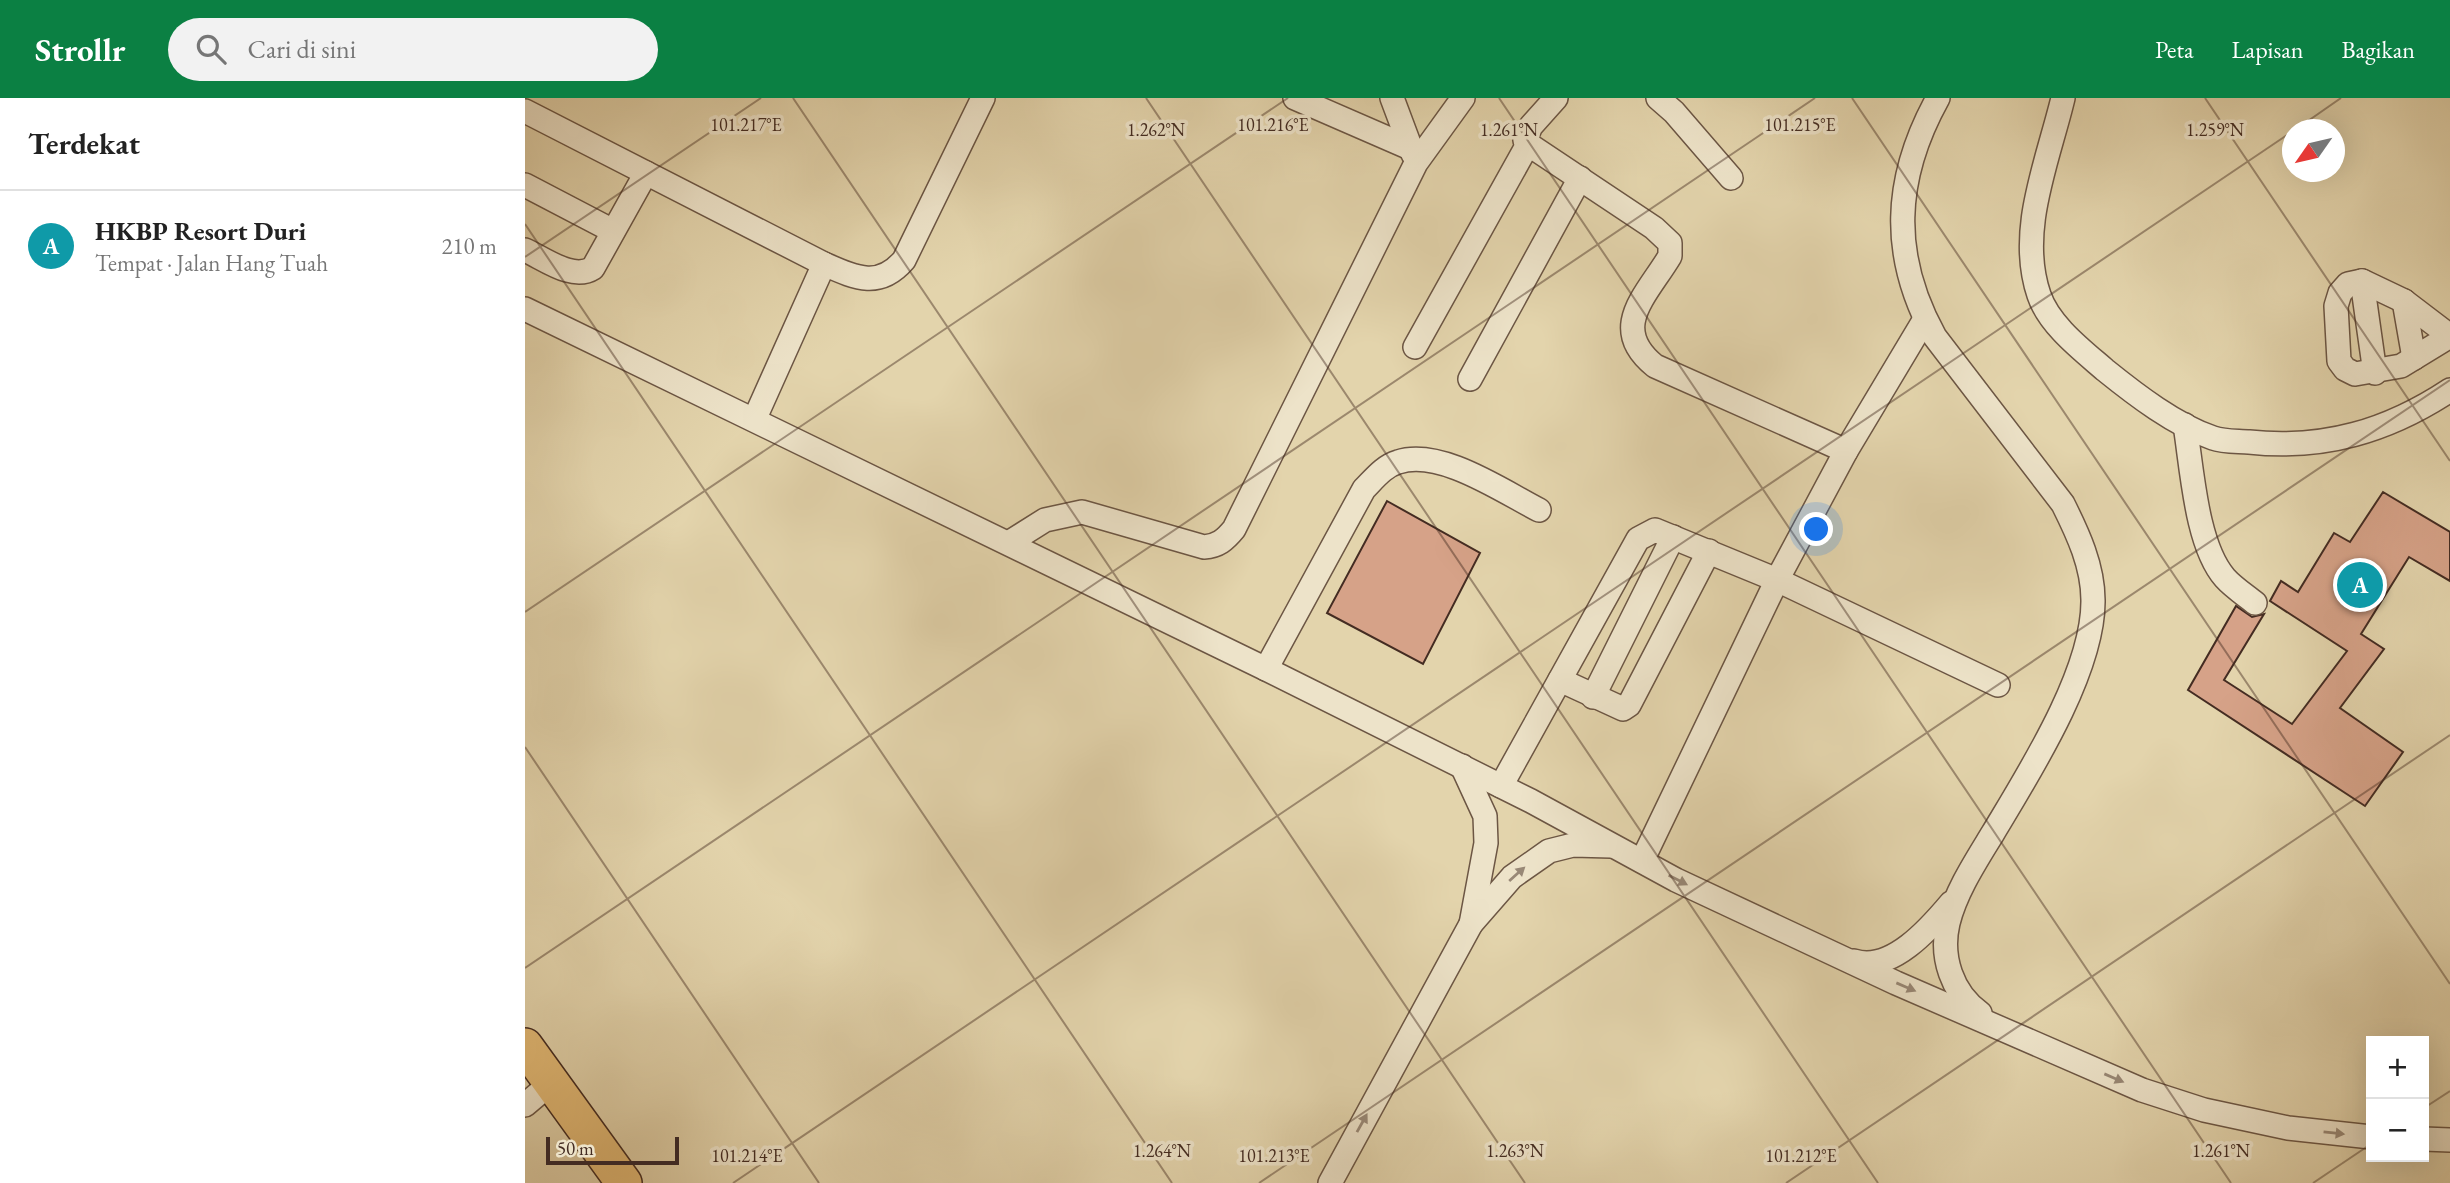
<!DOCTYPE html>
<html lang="id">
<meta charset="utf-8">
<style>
:root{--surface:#fff;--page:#f2f2f2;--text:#222;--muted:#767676;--line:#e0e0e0;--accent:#0b8043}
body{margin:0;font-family:"EB Garamond",serif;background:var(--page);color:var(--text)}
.controls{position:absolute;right:21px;bottom:21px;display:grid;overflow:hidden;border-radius:0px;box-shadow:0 7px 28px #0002}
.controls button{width:63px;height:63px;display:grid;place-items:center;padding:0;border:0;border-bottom:2px solid var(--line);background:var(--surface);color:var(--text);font:35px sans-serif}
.compass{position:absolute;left:1757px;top:21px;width:63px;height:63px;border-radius:50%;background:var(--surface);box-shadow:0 7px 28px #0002;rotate:236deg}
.scale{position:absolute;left:21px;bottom:18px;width:133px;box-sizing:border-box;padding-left:7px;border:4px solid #442c22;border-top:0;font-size:19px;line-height:24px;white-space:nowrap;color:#442c22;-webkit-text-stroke:5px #ede3c9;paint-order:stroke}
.you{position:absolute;left:1292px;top:432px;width:24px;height:24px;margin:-18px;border:5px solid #fff;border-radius:50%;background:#1a73e8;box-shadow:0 0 0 10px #1a73e833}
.badge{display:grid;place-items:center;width:46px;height:46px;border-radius:50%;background:var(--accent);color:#fff;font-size:23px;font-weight:700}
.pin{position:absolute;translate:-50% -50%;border:4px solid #fff;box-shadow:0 2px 7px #0006}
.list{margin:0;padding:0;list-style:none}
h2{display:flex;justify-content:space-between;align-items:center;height:91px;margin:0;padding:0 28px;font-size:30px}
h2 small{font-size:23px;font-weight:400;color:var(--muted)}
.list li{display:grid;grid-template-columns:46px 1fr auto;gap:21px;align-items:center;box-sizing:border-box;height:112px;padding:0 28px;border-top:2px solid var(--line)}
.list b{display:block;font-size:26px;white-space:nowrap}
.list p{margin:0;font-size:23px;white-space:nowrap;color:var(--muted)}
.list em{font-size:23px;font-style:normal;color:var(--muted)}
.icon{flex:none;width:38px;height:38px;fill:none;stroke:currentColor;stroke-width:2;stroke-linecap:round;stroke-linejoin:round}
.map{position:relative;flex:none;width:1925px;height:1085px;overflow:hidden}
header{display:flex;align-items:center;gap:42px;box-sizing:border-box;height:98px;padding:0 35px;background:var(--accent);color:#fff}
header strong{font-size:33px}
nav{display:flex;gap:38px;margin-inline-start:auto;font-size:24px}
.search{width:490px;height:63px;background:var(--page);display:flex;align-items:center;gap:18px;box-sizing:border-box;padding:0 24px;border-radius:38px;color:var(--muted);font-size:26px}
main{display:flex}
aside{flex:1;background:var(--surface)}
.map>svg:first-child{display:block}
</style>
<header>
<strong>Strollr</strong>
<div class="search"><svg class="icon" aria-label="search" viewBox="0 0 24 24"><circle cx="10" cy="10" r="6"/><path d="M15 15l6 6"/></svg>Cari di sini</div>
<nav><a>Peta</a><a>Lapisan</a><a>Bagikan</a></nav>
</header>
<main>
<aside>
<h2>Terdekat<small></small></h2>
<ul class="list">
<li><span class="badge" style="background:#0f9aa8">A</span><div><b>HKBP Resort Duri</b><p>Tempat · Jalan Hang Tuah</p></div><em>210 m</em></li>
</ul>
</aside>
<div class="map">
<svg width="1925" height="1085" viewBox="0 0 1925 1085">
<rect width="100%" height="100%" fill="#e3d4ac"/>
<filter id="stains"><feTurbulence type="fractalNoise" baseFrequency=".00286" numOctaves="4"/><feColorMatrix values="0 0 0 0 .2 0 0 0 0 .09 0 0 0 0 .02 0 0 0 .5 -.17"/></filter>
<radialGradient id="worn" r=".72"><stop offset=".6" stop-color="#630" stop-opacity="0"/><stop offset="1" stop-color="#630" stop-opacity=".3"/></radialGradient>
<g fill="#d6a288" stroke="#442c22" stroke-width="2">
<polygon points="1858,394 1925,434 1925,483 1884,459 1836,536 1859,551 1815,610 1878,654 1840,708 1663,592 1711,508 1727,519 1739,516 1699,582 1767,626 1822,553 1745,503 1756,483 1773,494 1809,435 1825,444"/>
<polygon points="862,403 955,455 898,566 802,515"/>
</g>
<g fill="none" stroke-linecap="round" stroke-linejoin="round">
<g stroke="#6c5644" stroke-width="26">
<g id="minor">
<polyline points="770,0 885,50"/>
<polyline points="867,0 888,56"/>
<path d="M1031 0 1006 28 1000 42 1003 46 1129 130 1145 145V158C1121 198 1083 230 1130 268L1321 353"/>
<polyline points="1133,0 1149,14 1206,80"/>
<path d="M1413 0C1368 81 1365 158 1410 239L1538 406C1553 436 1568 468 1568 502 1569 573 1504 675 1468 735 1451 763 1431 793 1423 825 1415 859 1427 895 1455 915"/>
<path d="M1538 0C1523 63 1492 133 1514 197 1524 227 1557 252 1580 272 1611 297 1650 327 1688 340 1699 344 1713 343 1724 344 1799 352 1863 333 1925 292"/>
<path d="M0 13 299 166C331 180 354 191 379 162L458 0"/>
<polyline points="0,87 88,133"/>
<path d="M0 152C20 161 48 183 68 170L121 75"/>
<polygon points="1837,183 1879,203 1925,238 1876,268 1830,276 1820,271 1814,263 1811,208 1815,195 1823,186"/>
<polyline points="1837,183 1850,275"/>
<polyline points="1879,203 1889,260"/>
<polyline points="0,211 741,571 1006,703 1151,782 1371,885 1617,992 1679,1012 1763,1030 1846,1039"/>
<polyline points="890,249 1003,46"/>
<polyline points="945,281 1055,80"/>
<polyline points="230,320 299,166"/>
<path d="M1660 327C1667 370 1671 447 1700 480 1708 489 1720 497 1730 505"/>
<path d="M485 444 520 422 557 414 679 449C693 448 700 442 709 431L891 65 938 0"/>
<path d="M741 571 839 391C849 381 859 368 873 364 915 350 977 393 1014 412"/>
<polyline points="1035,582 1098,611 1104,607 1184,453"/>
<polyline points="1068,599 1148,439"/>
<polyline points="937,668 960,718 961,745 946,826"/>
<polyline points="976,688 1113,441 1130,432 1252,482 1473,587"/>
<polyline points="1117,763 1252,482 1321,353 1400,221"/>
<path d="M1329 863C1366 875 1405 830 1426 805"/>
<polyline points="0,1007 26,985"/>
<polyline points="1899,1041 1925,1042"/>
<polyline points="805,1085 946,826 987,779 1024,753 1048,747 1086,748"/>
</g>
</g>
<g stroke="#442c22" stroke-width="38">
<polyline id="highway" points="0,948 99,1085"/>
</g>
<use href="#minor" stroke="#ede3c9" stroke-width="23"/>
<use href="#highway" stroke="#e2ba76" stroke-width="35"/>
</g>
<defs><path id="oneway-solid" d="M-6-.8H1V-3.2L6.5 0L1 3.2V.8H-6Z" transform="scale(1.75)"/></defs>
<g fill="#988876">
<use href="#oneway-solid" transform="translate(992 776) rotate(-42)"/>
<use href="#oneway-solid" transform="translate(1153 782) rotate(27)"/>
<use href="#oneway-solid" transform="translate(1381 889) rotate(23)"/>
<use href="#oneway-solid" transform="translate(1589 980) rotate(23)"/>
<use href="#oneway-solid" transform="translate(837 1025) rotate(-61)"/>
<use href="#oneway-solid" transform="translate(1809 1035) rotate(6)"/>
</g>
<path fill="none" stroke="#442c22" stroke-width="2" stroke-opacity="0.45" d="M268 0 1000 1085M621 0 1353 1085M974 0 1706 1085M1327 0 1925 886M1680 0 1925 363M1770 32 1816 0M0 126 647 1085M0 159 236 0M0 514 763 0M0 649 294 1085M0 870 1290 0M1899 1010 1925 993M208 1085 1768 33M734 1085 1925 282M1261 1085 1925 637M1788 1085 1846 1046"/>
<g font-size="18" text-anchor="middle" fill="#442c22" stroke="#ede3c9" stroke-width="7" stroke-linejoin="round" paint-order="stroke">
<text x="221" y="33">101.217°E</text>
<text x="748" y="33">101.216°E</text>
<text x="1275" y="33">101.215°E</text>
<text x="631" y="38">1.262°N</text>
<text x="984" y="38">1.261°N</text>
<text x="1690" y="38">1.259°N</text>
<text x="637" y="1059">1.264°N</text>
<text x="990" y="1059">1.263°N</text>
<text x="1696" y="1059">1.261°N</text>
<text x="222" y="1064">101.214°E</text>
<text x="749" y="1064">101.213°E</text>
<text x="1276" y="1064">101.212°E</text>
</g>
<rect width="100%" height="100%" filter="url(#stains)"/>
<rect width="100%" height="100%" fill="url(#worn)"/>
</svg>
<div class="controls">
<button>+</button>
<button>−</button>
</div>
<svg class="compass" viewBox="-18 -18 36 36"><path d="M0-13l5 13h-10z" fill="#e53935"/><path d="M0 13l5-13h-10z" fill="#767676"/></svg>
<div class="scale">50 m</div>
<div class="you"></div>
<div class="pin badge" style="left:1835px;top:487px;background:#0f9aa8">A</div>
</div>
</main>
